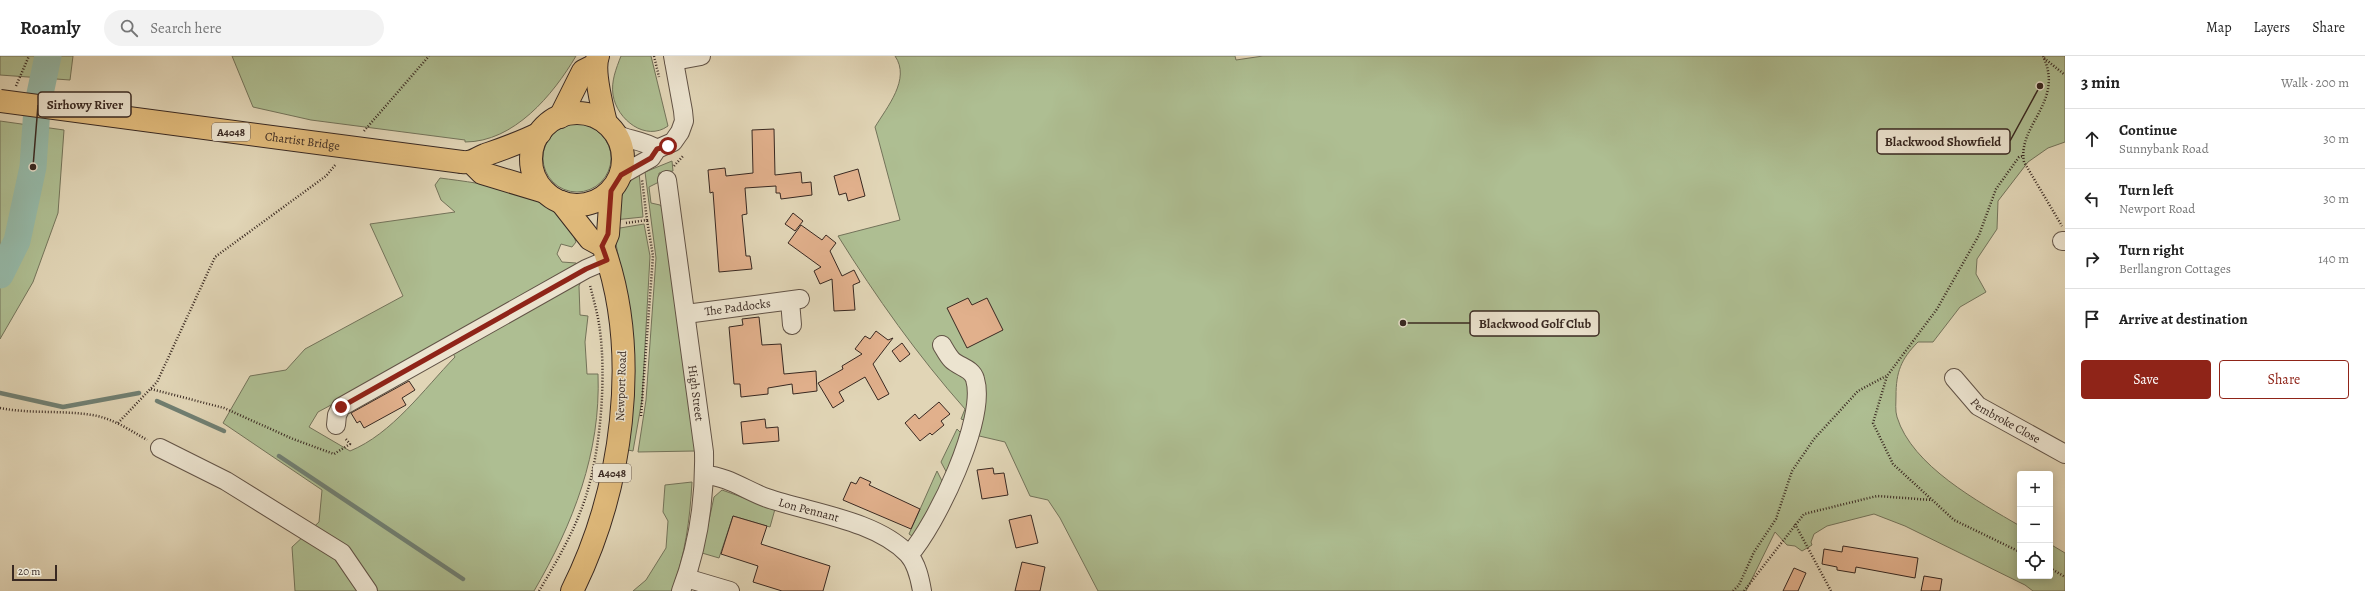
<!DOCTYPE html>
<meta charset="utf-8">
<style>
:root{--surface:#fff;--page:#f2f2f2;--text:#222;--muted:#767676;--line:#e0e0e0;--accent:#8f2418}
body{margin:0;font-family:Alegreya,serif;background:var(--page);color:var(--text)}
.controls{position:absolute;right:12px;bottom:12px;display:grid;overflow:hidden;border-radius:4px;box-shadow:0 2px 10px #0003}
.controls button{width:36px;height:36px;display:grid;place-items:center;padding:0;border:0;border-bottom:1px solid var(--line);background:var(--surface);color:var(--text);font:20px sans-serif}
.scale{position:absolute;left:12px;bottom:10px;width:45px;box-sizing:border-box;padding-left:4px;border:2px solid #382821;border-top:0;font-size:11px;line-height:14px;white-space:nowrap;color:#382821;-webkit-text-stroke:3px #ece4d0;paint-order:stroke}
.stop{position:absolute;width:12px;height:12px;margin:-9px;border:3px solid #8f2418;border-radius:50%;background:#fff}
.stop.end{background:#8f2418;border-color:#fff;box-shadow:0 1px 4px #0008}
.list{margin:0;padding:0;list-style:none}
h2{display:flex;justify-content:space-between;align-items:center;height:52px;margin:0;padding:0 16px;font-size:17px}
h2 small{font-size:13px;font-weight:400;color:var(--muted)}
.list li{display:grid;grid-template-columns:26px 1fr auto;gap:12px;align-items:center;box-sizing:border-box;height:60px;padding:0 16px;border-top:1px solid var(--line)}
.list b{display:block;font-size:15px;white-space:nowrap}
.list p{margin:0;font-size:13px;white-space:nowrap;color:var(--muted)}
.list em{font-size:13px;font-style:normal;color:var(--muted)}
.actions{display:flex;gap:8px;padding:12px 16px}
.actions a{flex:1;padding:9px 0;border:1px solid var(--accent);border-radius:4px;text-align:center;font-size:14px;color:var(--accent)}
.actions .main{background:var(--accent);color:#fff}
.icon{flex:none;width:22px;height:22px;fill:none;stroke:currentColor;stroke-width:2;stroke-linecap:round;stroke-linejoin:round}
.map{position:relative;flex:none;width:2065px;height:535px;overflow:hidden}
header{display:flex;align-items:center;gap:24px;box-sizing:border-box;height:56px;padding:0 20px;background:var(--surface);border-bottom:1px solid var(--line)}
header strong{font-size:19px}
nav{display:flex;gap:22px;margin-inline-start:auto;font-size:14px}
.search{width:280px;height:36px;background:var(--page);display:flex;align-items:center;gap:10px;box-sizing:border-box;padding:0 14px;border-radius:22px;color:var(--muted);font-size:15px}
main{display:flex}
aside{flex:1;background:var(--surface)}
.map>svg:first-child{display:block}
</style>
<header>
<strong>Roamly</strong>
<div class="search"><svg class="icon" aria-label="search" viewBox="0 0 24 24"><circle cx="10" cy="10" r="6"/><path d="M15 15l6 6"/></svg>Search here</div>
<nav><a>Map</a><a>Layers</a><a>Share</a></nav>
</header>
<main>
<div class="map">
<svg width="2065" height="535" viewBox="0 0 2065 535">
<rect width="100%" height="100%" fill="#e1d5b6"/>
<filter id="stains"><feTurbulence type="fractalNoise" baseFrequency=".005" numOctaves="4"/><feColorMatrix values="0 0 0 0 .2 0 0 0 0 .09 0 0 0 0 .02 0 0 0 .5 -.17"/></filter>
<radialGradient id="worn" r=".72"><stop offset=".6" stop-color="#630" stop-opacity="0"/><stop offset="1" stop-color="#630" stop-opacity=".3"/></radialGradient>
<g fill="#aebe92" stroke="#73735a" fill-rule="evenodd">
<polygon points="0,0 73,0 70,24 0,19"/>
<path d="M232 0H576C553 39 514 86 465 86V84L311 64 253 51Z"/>
<path d="M621 0H651L668 70C646 86 617 64 613 39 611 25 616 13 621 0Z"/>
<path d="M895 0H1235L1236 4 1263 0H2065V86L2048 92 2028 106 1998 145 1997 173 1977 203 1976 218 1986 236 1960 251 1933 286H1918C1901 303 1896 316 1896 340 1896 346 1895 355 1897 361 1912 410 1979 446 2020 470V520H2050V488L2065 497V535H2033L2025 529 1905 470 1874 458 1827 470 1814 478 1811 486 1812 489 1802 495 1795 490 1787 489 1775 476 1746 535H1098L1060 462 1048 444 1030 440 1005 386 975 379 964 364 961 363 965 353C918 300 876 241 838 180L900 164 875 71C887 51 911 23 895 0Z"/>
<polygon points="0,65 64,74 58,157 33,226 0,283"/>
<circle cx="577" cy="102" r="34"/>
<polygon points="672,105 673,115 659,117 659,126 649,131 651,147 660,149 664,154 695,395 638,396 646,344 656,202 645,116"/>
<path d="M639 116 643 161 614 164C619 145 623 130 639 116Z"/>
<path d="M440 122C484 128 561 135 576 186L572 191 561 188 557 198 562 206 576 207 583 220 579 230 580 259 588 260 585 286 587 318H598C601 397 573 468 534 535H295L292 491 319 466 322 434 223 367 250 320 286 314 305 293 403 240 370 168 455 156 441 144 435 129ZM445 283 455 301C424 333 392 378 350 395L309 371 318 356 331 349 332 352Z"/>
<path d="M644 168 650 200 642 344 633 395 628 394C634 351 637 307 631 263 627 232 617 203 614 173Z"/>
<polygon points="957,373 962,378 949,421 941,406"/>
<polygon points="937,415 944,429 915,482 909,478"/>
<path d="M692 426C690 464 685 499 672 535H633L646 524 666 492 668 465 663 456 665 429Z"/>
<polygon points="722,434 775,453 770,471 733,460 719,502 702,497 714,441"/>
</g>
<g fill="none" stroke-linecap="round" stroke-linejoin="round">
<g stroke="#707f72" stroke-width="4.5">
<polyline points="0,337 63,351 139,337"/>
<polyline points="157,345 224,375"/>
<polyline points="279,400 463,523"/>
</g>
<polyline stroke="#95b9a8" stroke-width="27" points="0,219 17,185 33,111 37,52 48,0"/>
</g>
<g fill="#e1b08c" stroke="#382821">
<polygon points="774,73 775,119 801,116 802,127 811,126 812,139 781,143 780,137 776,137 776,130 745,132 747,158 742,159 746,200 750,200 752,213 719,216 713,136 710,137 708,114 725,112 726,120 753,117 752,74"/>
<polygon points="858,113 865,140 848,145 846,137 839,139 834,120"/>
<polygon points="793,157 803,165 795,175 785,168"/>
<polygon points="801,169 822,184 826,179 836,187 830,195 842,220 854,214 860,226 853,229 855,254 834,255 832,223 820,228 814,215 821,211 788,187"/>
<polygon points="968,242 972,249 987,242 1003,274 967,292 947,252"/>
<polygon points="759,261 762,289 781,288 784,318 816,315 817,335 793,338 792,328 768,332 768,338 741,341 740,328 734,328 729,271 743,269 742,263"/>
<polygon points="876,275 888,284 893,282 873,308 889,338 878,344 865,321 839,336 844,345 833,352 818,327 843,313 842,310 862,298 855,293 865,280 870,283"/>
<polygon points="902,287 910,298 900,306 892,295"/>
<polygon points="409,325 415,334 402,342 406,349 364,372 360,365 357,367 351,357"/>
<polygon points="939,346 950,358 941,365 944,369 932,379 930,377 920,385 905,367 915,358 919,363"/>
<polygon points="765,363 766,372 778,371 779,385 743,388 741,366"/>
<polygon points="993,412 994,418 1004,417 1008,439 982,443 977,414"/>
<polygon points="860,421 871,426 869,429 920,453 911,473 843,444 851,426 856,428"/>
<polygon points="1031,459 1038,487 1016,492 1009,464"/>
<polygon points="733,460 767,470 761,488 830,510 823,535 782,535 753,526 758,510 721,498"/>
<polygon points="1843,490 1918,502 1915,522 1856,511 1855,517 1837,514 1837,511 1822,508 1824,493 1842,496"/>
<polygon points="1022,506 1045,511 1040,535 1015,535"/>
<polygon points="1794,512 1806,517 1798,535 1783,535"/>
<polygon points="1924,520 1942,523 1940,535 1921,535"/>
</g>
<g fill="none" stroke-linecap="round" stroke-linejoin="round">
<g stroke="#625346" stroke-width="20">
<g id="minor">
<polyline points="674,5 701,0"/>
<path d="M617 79C630 84 645 85 657 93"/>
<polyline points="621,119 651,102 657,93 673,86 680,76 684,65 683,55 673,0"/>
<path id="s1" d="M667 124 704 396C705 443 698 491 681 535"/>
<polyline points="2062,185 2065,185"/>
<polyline points="790,245 792,269"/>
<path id="s2" d="M686 258 800 243"/>
<path id="s3" d="M1954 322 1978 350 2065 398"/>
<polyline points="336,369 337,359 341,351 586,213 607,204"/>
<polyline points="160,392 226,425 342,497 368,535"/>
<path id="s4" d="M705 419C727 420 747 435 767 442 811 457 875 464 908 498 917 508 920 523 922 535"/>
<path d="M909 499C936 469 987 363 975 323 972 312 959 311 952 304 948 300 945 294 942 289"/>
<polyline points="686,522 730,535"/>
</g>
</g>
<g stroke="#382821" stroke-width="24">
<g id="major">
<path d="M598 0C593 13 602 51 606 67"/>
<circle cx="577" cy="103" r="46"/>
<polyline points="560,61 583,15 595,9"/>
<path d="M462 106C473 107 475 103 485 99 505 92 520 87 540 77"/>
<polyline points="472,107 482,117 545,136"/>
<path d="M561 146 590 183 603 190C642 298 622 435 572 535"/>
<polyline points="603,190 608,178 611,135"/>
</g>
</g>
<g stroke="#382821" stroke-width="2.5" stroke-dasharray="1 2" stroke-linecap="butt">
<polyline points="654,0 659,21"/>
<path d="M2043 0C2065 46 2017 69 2024 106L2062 170"/>
<polyline points="2044,2 2065,19"/>
<polyline points="16,30 29,0"/>
<polyline points="364,75 429,0"/>
<polyline points="674,110 683,100"/>
<polyline points="626,167 647,164 642,124"/>
<polyline points="151,333 224,352 293,383 334,398 350,388 345,382"/>
<path d="M0 352C30 358 61 354 92 359 112 362 130 374 147 384"/>
<polyline points="641,360 653,200 647,164"/>
<polyline points="118,367 157,326 215,201 326,120 336,108"/>
<polyline points="1795,468 1831,535"/>
<polyline points="2020,496 1954,464 1893,408 1873,367 1887,320 1937,253 1979,179 1996,133 2019,101 2023,100"/>
<polyline points="2050,512 2065,521"/>
<path d="M539 535C557 505 574 476 585 443 601 395 607 317 599 268 597 255 593 242 590 229"/>
<polyline points="1733,535 1739,529 1754,496 1776,463 1792,415 1814,383 1858,335 1886,320"/>
<polyline points="1744,535 1804,458 1877,440 1932,444"/>
</g>
<use href="#minor" stroke="#ece4d0" stroke-width="18"/>
<use href="#major" stroke="#e0ba7b" stroke-width="22"/>
<g stroke="#382821" stroke-width="24" stroke-linecap="butt">
<g id="major-bridge">
<path id="s5" d="M0 45 462 106"/>
</g>
</g>
<use href="#major-bridge" stroke="#e0ba7b" stroke-width="22"/>
</g>
<g fill="none" stroke-linecap="round" stroke-linejoin="round">
<polyline stroke="#8f2418" stroke-width="5" points="341,351 586,213 607,204 602,190 608,178 611,135 621,119 651,102 657,93 668,90"/>
</g>
<g text-anchor="middle" dominant-baseline="central" stroke-width="3" stroke-linejoin="round" paint-order="stroke">
<g fill="#ece4d0" stroke="#6e6056" stroke-width="1">
<rect x="212" y="67" width="38" height="18" rx="3"/>
<rect x="593" y="408" width="38" height="18" rx="3"/>
</g>
<g font-size="11" font-weight="bold" fill="#382821">
<text x="231" y="76">A4048</text>
<text x="612" y="417">A4048</text>
</g>
<g font-size="12" fill="#382821" stroke="#ece4d0">
<text stroke="none"><textPath href="#s5" startOffset="305">Chartist Bridge</textPath></text>
<text stroke="none"><textPath href="#s2" startOffset="52">The Paddocks</textPath></text>
<text transform="translate(621 330) rotate(-88)">Newport Road</text>
<text stroke="none"><textPath href="#s1" startOffset="215">High Street</textPath></text>
<text stroke="none"><textPath href="#s3" startOffset="68">Pembroke Close</textPath></text>
<text stroke="none"><textPath href="#s4" startOffset="110">Lon Pennant</textPath></text>
</g>
</g>
<path fill="none" stroke="#382821" stroke-width="1.5" d="M33 111L38 49M2040 30L2010 85M1403 267L1470 267"/>
<g fill="#382821" stroke="#ece4d0" stroke-width="1.5">
<circle cx="33" cy="111" r="4"/>
<circle cx="2040" cy="30" r="4"/>
<circle cx="1403" cy="267" r="4"/>
</g>
<g fill="#ece4d0" stroke="#382821" stroke-width="1.5">
<rect x="38" y="36" width="93" height="25" rx="4"/>
<rect x="1877" y="73" width="133" height="25" rx="4"/>
<rect x="1470" y="255" width="129" height="25" rx="4"/>
</g>
<g font-size="13" text-anchor="middle" font-weight="bold" fill="#382821">
<text x="85" y="53">Sirhowy River</text>
<text x="1943" y="90">Blackwood Showfield</text>
<text x="1535" y="272">Blackwood Golf Club</text>
</g>
<rect width="100%" height="100%" filter="url(#stains)"/>
<rect width="100%" height="100%" fill="url(#worn)"/>
</svg>
<div class="controls">
<button>+</button>
<button>−</button>
<button><svg class="icon" aria-label="locate" viewBox="0 0 24 24"><circle cx="12" cy="12" r="6"/><path d="M12 2v4M12 18v4M2 12h4M18 12h4"/></svg></button>
</div>
<div class="scale">20 m</div>
<div class="stop" style="left:668px;top:90px"></div>
<div class="stop end" style="left:341px;top:351px"></div>
</div>
<aside>
<h2>3 min<small>Walk · 200 m</small></h2>
<ul class="list">
<li><svg class="icon" aria-label="ahead" viewBox="0 0 24 24"><path d="M12 20V5M6 11l6-6 6 6"/></svg><div><b>Continue</b><p>Sunnybank Road</p></div><em>30 m</em></li>
<li><svg class="icon" aria-label="left" viewBox="0 0 24 24"><path d="M17 20v-9H6M10 6l-5 5 5 5"/></svg><div><b>Turn left</b><p>Newport Road</p></div><em>30 m</em></li>
<li><svg class="icon" aria-label="right" viewBox="0 0 24 24"><path d="M7 20v-9h11M14 6l5 5-5 5"/></svg><div><b>Turn right</b><p>Berllangron Cottages</p></div><em>140 m</em></li>
<li><svg class="icon" aria-label="arrive" viewBox="0 0 24 24"><path d="M6 21V4h12l-3 4 3 4H6"/></svg><div><b>Arrive at destination</b></div></li>
</ul>
<div class="actions"><a class="main">Save</a><a>Share</a></div>
</aside>
</main>
